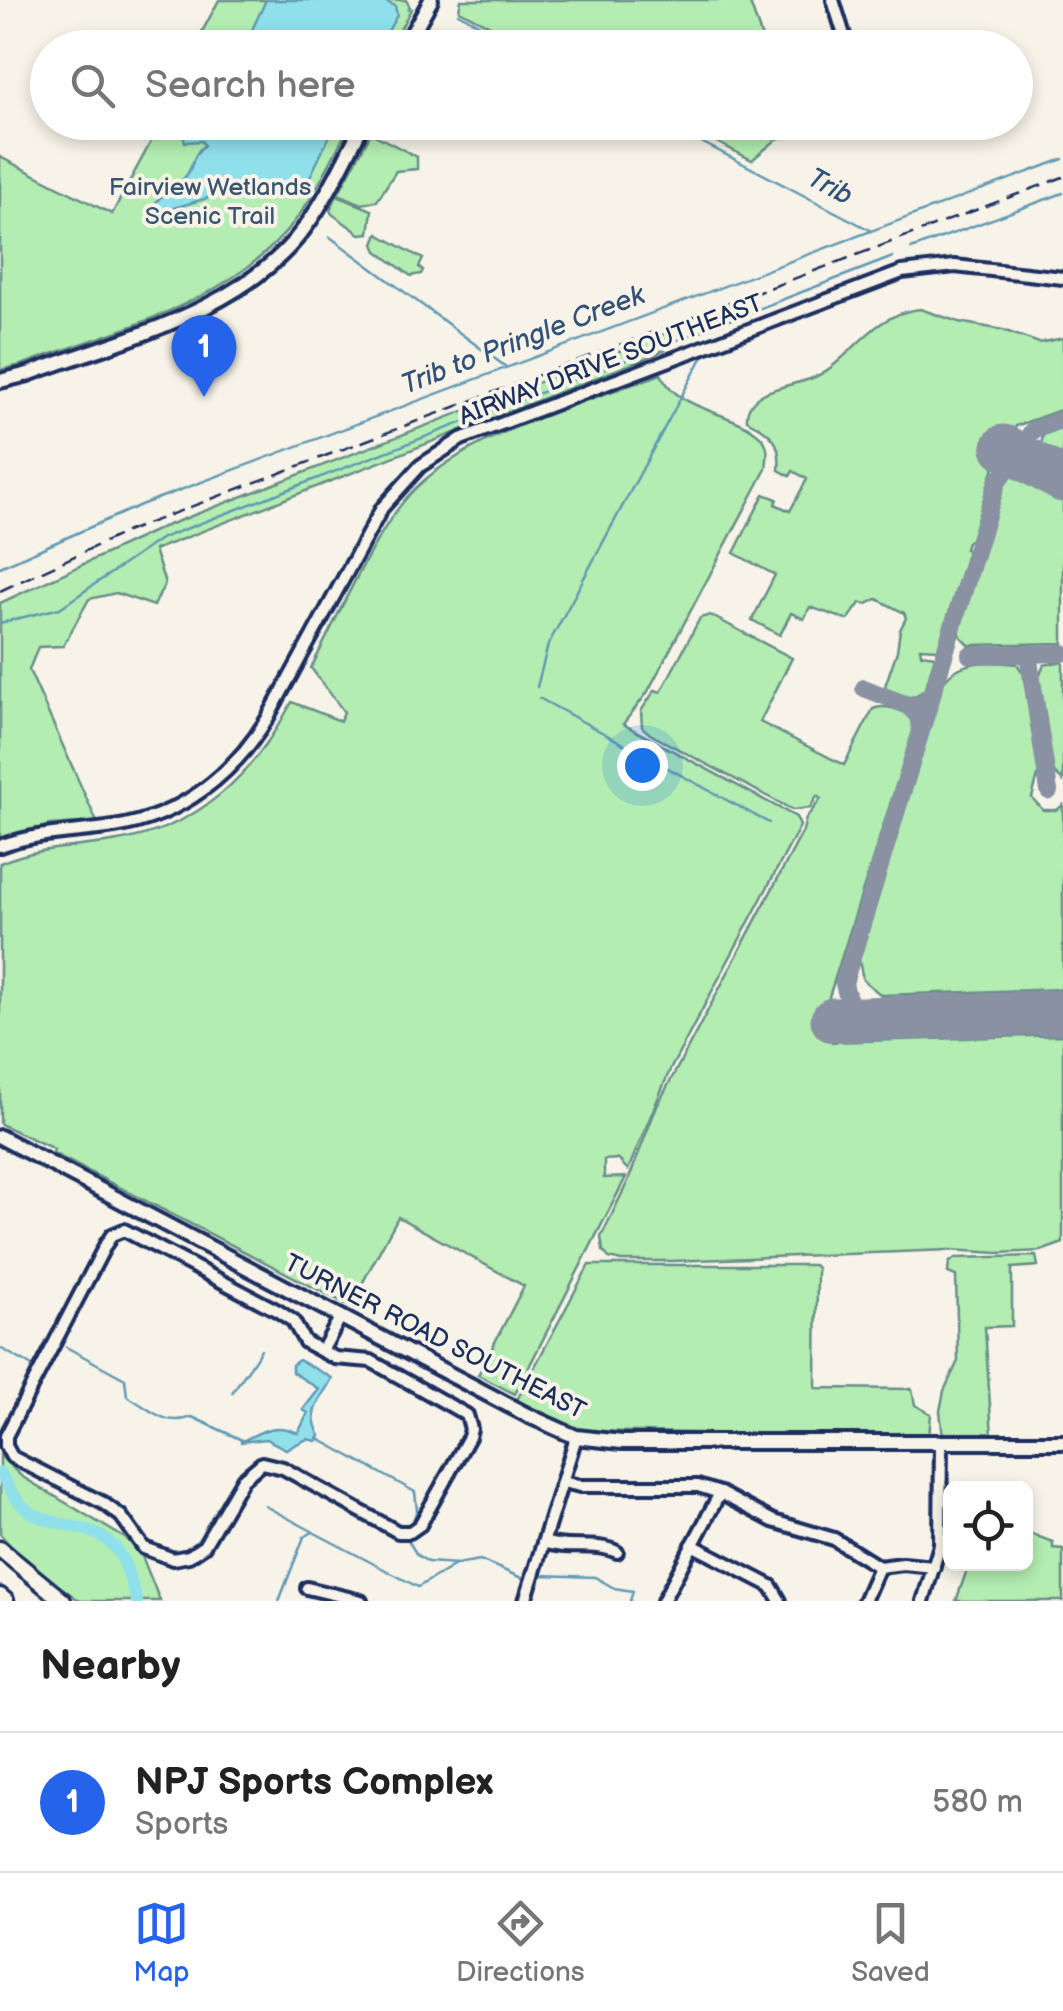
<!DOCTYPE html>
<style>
:root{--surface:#fff;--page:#f2f2f2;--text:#222;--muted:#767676;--line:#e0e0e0;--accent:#2563eb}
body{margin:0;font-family:"Balsamiq Sans",sans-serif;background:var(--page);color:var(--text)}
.controls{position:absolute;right:30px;bottom:30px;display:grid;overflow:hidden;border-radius:15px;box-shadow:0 5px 15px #0003}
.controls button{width:90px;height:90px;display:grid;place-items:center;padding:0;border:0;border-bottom:2px solid var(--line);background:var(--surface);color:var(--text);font:50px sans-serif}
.you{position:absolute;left:642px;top:765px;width:35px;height:35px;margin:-25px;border:8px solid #fff;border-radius:50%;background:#1a73e8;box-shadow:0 0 0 15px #1a73e833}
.badge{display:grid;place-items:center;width:65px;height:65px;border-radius:50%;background:var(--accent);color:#fff;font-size:32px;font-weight:700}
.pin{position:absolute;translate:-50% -82px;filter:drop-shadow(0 2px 5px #0008)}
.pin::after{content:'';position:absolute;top:52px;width:35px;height:30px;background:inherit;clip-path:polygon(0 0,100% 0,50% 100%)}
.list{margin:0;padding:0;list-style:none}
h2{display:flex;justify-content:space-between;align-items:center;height:130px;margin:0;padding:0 40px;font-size:42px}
h2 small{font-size:32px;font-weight:400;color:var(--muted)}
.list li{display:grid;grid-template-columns:65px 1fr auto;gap:30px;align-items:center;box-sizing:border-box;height:140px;padding:0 40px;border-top:2px solid var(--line)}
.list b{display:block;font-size:38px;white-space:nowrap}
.list p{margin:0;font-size:32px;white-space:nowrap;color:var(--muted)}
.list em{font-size:32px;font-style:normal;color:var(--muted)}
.icon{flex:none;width:55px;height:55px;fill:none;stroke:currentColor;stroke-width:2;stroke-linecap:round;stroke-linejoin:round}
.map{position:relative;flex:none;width:1063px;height:1601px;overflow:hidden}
.search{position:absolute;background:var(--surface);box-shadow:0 5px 15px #0003;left:30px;right:30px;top:30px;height:110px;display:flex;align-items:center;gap:25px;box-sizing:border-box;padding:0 35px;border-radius:55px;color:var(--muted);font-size:38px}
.sheet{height:270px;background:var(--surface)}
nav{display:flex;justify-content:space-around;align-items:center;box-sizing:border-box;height:140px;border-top:2px solid var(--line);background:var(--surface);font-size:28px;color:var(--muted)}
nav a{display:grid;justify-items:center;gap:5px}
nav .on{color:var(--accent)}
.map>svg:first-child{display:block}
</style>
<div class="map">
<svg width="1063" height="1601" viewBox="0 0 1063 1601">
<rect width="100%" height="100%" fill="#f7f3e8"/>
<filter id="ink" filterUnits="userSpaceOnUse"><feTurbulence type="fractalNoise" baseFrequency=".01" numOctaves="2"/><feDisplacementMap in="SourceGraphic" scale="20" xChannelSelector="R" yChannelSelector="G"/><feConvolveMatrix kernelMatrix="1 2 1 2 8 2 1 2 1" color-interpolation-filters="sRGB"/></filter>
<g filter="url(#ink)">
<g fill="#b3edb1" stroke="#678e88" stroke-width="2.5">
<polygon points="219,0 406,0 411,9 391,47 194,47"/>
<polygon points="461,0 749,0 765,47 532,47 459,10"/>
<path d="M161 123H351C333 155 317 193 294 222 231 304 115 330 21 365L0 370V157L112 214Z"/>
<polygon points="679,123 789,123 792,133 777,139 752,160"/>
<polygon points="371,133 417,157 417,169 396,171 377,201 362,204 338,194"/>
<polygon points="337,196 372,210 369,233 360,234 332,214 330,210"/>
<polygon points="378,234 423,259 419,267 423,270 421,274 411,276 377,251 374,244"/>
<path d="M920 309 959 322 1003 330 1039 343 1063 338V409L1016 426 994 467 971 539 967 542 965 549 968 551 938 649 920 648 921 654 935 656 925 690 911 698 884 689 897 651 900 630 906 618 904 613 877 599 867 604 860 603 848 620 810 607 804 619 791 613 780 635 752 620 775 575 734 553 764 494 777 499 775 504 790 511 807 479 793 471 790 476 779 470C782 440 771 434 747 420 745 387 794 387 815 377 852 360 870 314 920 309Z"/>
<polygon points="674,330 665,350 634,363 154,550 165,583 154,606 116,593 89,599 63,646 38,647 29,670 97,822 49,825 0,840 0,603 163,527"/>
<path d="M661 374C678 413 735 410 762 438 770 447 767 458 766 469L647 693 623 724 796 817 800 826 670 1070 628 1170 618 1159 604 1160V1178L626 1177 515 1394 478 1375 524 1286 398 1217 350 1306 53 1153 54 1149 0 1124V863C38 847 73 848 112 842 199 829 252 776 292 702L340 721 344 712 311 668C338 617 372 537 409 495 463 435 584 403 661 374Z"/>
<polygon points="1063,427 1063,462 1047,453 1041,444 1044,433"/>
<polygon points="1018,475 1063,497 1063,643 969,645 961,637 959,630 1004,486 1011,476"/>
<path d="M710 615 792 658 760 722 844 765 873 709C884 704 902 709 911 718L913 732 829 997 832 1042 1063 1035V1243L1041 1251 999 1253 949 1250 671 1261H621L609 1258 603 1251 601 1237 628 1181 656 1108 803 831 806 818 821 799 817 796 810 808 793 810 650 734 642 727 641 711 655 690 661 692 700 618Z"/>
<polygon points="1063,661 1063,781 1053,772 1049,754 1038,679 1044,665"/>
<path d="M1017 664 1026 677 1040 768 1032 798 1043 810H1057L1063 805V989L881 995 863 980 859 960 944 681C960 659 992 661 1017 664Z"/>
<polygon points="1036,1256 1038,1266 1012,1268 1012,1326 985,1327 992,1437 943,1437 940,1411 944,1391 958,1361 956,1276 948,1273 949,1263 955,1258"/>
<polygon points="589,1265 814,1265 817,1268 816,1388 912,1389 915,1405 931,1414 929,1437 578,1431 517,1400"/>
<polygon points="0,1455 21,1476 138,1546 160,1601 80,1601 26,1562 0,1534"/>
<polygon points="1026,1532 1053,1542 1053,1548 1063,1549 1063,1601 956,1601 969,1564 1026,1564"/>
</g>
<g fill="#90e0eb" stroke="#6199b3" stroke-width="2.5">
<polygon points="266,0 382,0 395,6 397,15 379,47 244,47"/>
<path d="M180 123V122L336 123 307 183 264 192 235 190 150 215C155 193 178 190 188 173 195 161 192 156 204 145L202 141 185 142Z"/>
<path d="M299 1360 332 1378C320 1403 306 1408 320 1436L317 1441 307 1439 286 1449 266 1439 240 1442C260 1433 273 1421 298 1433L308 1413 303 1410 319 1389 292 1372V1365Z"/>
</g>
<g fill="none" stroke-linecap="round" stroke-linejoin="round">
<g stroke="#6199b3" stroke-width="2.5">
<polyline points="407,9 410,7"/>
<polyline points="458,13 523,48"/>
<polyline points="663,122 870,230"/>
<polyline points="330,237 506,367"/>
<polyline points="911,249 1063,193"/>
<polyline points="0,567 143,504 1063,159"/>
<polyline points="0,623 60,608 162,538 893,257"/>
<polyline points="537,687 548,645 703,356"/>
<polyline points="539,698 769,823"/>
<path d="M66 1347 125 1379 127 1396C152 1410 164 1427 192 1417L242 1440"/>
<polyline points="0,1348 34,1367"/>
<path d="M232 1393C242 1377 253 1365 261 1349"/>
<polyline points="317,1438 415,1492 417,1510 413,1521"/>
<polyline points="265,1506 312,1531"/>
<polyline points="409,1542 417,1555 428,1562 457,1564 480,1560 524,1579"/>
<polyline points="541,1575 595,1577 614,1588 633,1591 630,1601"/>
<polyline points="279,1601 304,1537 313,1532 418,1587 457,1564"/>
</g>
<path stroke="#90e0eb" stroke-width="12" d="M0 1473C8 1486 16 1502 29 1511 55 1529 94 1522 116 1549 127 1563 131 1584 137 1601"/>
<g stroke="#8991a3" stroke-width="18">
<polyline points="1028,654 1049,791"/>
<polyline points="970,655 1063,653"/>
<polyline points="864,688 907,705"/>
<polyline points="920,728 918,716 907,705 923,703 932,692"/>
<polyline points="1060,1012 1063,1013"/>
<path d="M871 1019C852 1011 848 1003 844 983L997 482 1007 469 1032 462 1025 442 1032 431 1063 419"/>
</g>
<g stroke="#8991a3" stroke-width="45">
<polyline points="1004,447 1063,480"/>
<polyline points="833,1020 1063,1012"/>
</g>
<g stroke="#1b2f5e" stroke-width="18">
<g id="minor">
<polyline points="833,0 848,48"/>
<path d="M0 846C38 832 75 833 114 827 180 817 233 775 267 719L382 508 420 466 461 439 902 272 955 266 1063 278"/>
<polygon points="124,1230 278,1311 293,1321 305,1342 335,1358 371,1361 467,1415 471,1429 469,1437 420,1525 410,1532 398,1532 283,1468 262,1463 243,1479 204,1546 189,1556 173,1559 144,1548 121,1516 103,1503 12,1457 6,1446 6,1436 106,1244 112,1235"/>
<polyline points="322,1351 341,1316"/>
<polyline points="563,1482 580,1486 698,1486 720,1493"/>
<path d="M544 1542C567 1551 594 1541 617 1552"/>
<polyline points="692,1545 771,1586 780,1601"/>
<polyline points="307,1588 361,1601"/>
<polyline points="525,1601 576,1437"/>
<polyline points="663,1601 720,1493 773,1521 834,1539 879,1567"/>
<polyline points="864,1601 879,1567 903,1564 934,1567"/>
<polyline points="923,1601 940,1545 941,1443"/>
</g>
</g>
<g stroke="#1b2f5e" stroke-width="20">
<g id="major">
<polyline points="404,48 431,0"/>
<path d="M0 381 28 374C121 339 242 312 303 230 328 197 345 158 364 122"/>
<polyline points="0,1137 527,1415 576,1437 622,1442 1063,1442"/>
</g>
</g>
<g stroke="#1b2f5e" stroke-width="21">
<g id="highway">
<polyline points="0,1549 63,1601"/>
<polyline points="0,1596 6,1601"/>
</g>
</g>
<use href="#minor" stroke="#f7f3e8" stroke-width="10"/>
<use href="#major" stroke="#f7f3e8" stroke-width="12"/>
<use href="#highway" stroke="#f7f3e8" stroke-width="14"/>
<polyline stroke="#1b2f5e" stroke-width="2.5" stroke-dasharray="15 8" stroke-linecap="butt" points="0,591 128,531 206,501 1063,177"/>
</g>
</g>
<g text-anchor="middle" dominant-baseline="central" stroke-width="8" stroke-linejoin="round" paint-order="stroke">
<g font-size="25" fill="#39556f" stroke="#f7f3e8">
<text x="210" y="187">Fairview Wetlands<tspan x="210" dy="29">Scenic Trail</tspan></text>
</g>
<g font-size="25" fill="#1b2f5e" stroke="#f7f3e8">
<text transform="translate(611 360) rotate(-21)">AIRWAY DRIVE SOUTHEAST</text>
<text transform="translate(435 1337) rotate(27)">TURNER ROAD SOUTHEAST</text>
</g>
<g font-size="28" font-style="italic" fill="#32527a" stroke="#f7f3e8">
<text transform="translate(830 187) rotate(28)">Trib</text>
<text transform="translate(523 340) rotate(-21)">Trib to Pringle Creek</text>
</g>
</g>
</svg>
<div class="controls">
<button><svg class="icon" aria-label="locate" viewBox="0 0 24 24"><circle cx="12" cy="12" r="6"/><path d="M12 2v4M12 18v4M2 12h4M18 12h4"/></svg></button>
</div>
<div class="you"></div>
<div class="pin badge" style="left:204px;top:397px">1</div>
<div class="search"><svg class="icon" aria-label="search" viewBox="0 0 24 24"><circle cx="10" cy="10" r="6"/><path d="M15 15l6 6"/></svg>Search here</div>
</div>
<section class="sheet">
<h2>Nearby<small></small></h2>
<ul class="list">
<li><span class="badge">1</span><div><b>NPJ Sports Complex</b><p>Sports</p></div><em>580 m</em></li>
</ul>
</section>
<nav>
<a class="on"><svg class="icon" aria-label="map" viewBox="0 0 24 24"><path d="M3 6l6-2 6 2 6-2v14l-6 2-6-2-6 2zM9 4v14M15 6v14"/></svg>Map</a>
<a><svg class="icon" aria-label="directions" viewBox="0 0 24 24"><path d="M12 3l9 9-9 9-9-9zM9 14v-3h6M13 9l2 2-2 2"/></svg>Directions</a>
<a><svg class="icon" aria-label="saved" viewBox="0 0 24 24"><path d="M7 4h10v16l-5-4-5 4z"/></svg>Saved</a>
</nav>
